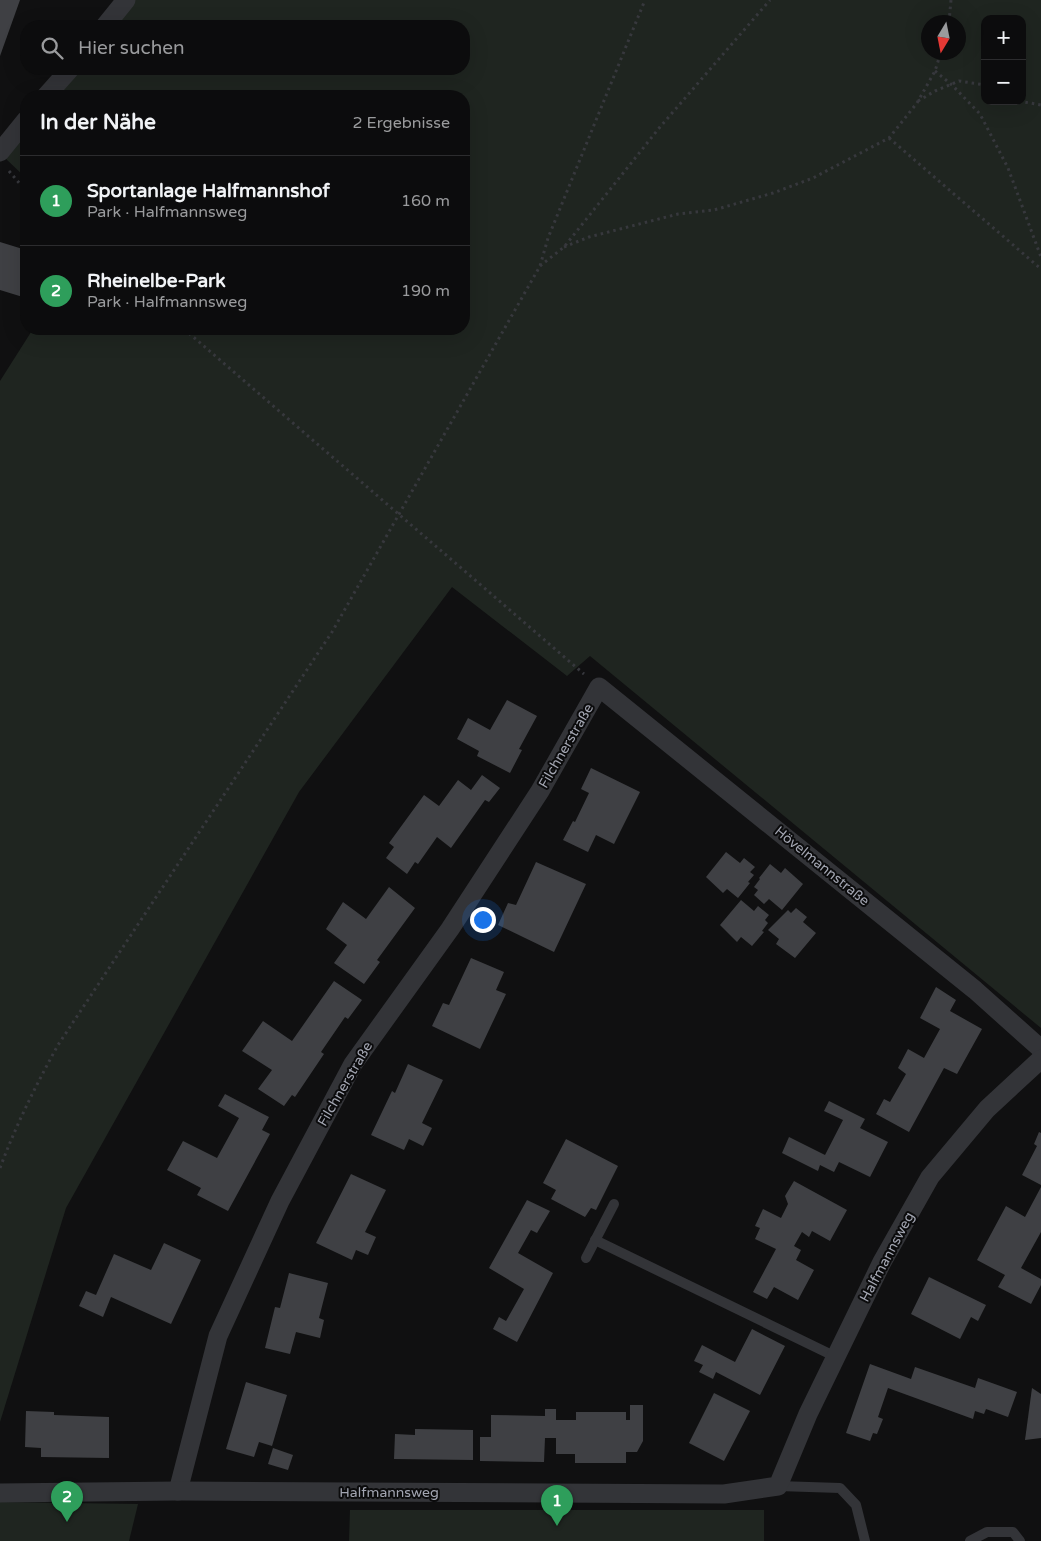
<!DOCTYPE html>
<html lang="de">
<meta charset="utf-8">
<style>
:root{--surface:#0c0c0d;--page:#151516;--text:#f1f3f6;--muted:#9a9b9d;--line:#2c2c2e;--accent:#ea580c}
body{margin:0;font-family:"Varela Round",sans-serif;background:var(--page);color:var(--text)}
.controls{position:absolute;right:15px;top:15px;display:grid;overflow:hidden;border-radius:10px;box-shadow:0 5px 20px #0002}
.controls button{width:45px;height:45px;display:grid;place-items:center;padding:0;border:0;border-bottom:1px solid var(--line);background:var(--surface);color:var(--text);font:25px sans-serif}
.compass{position:absolute;left:921px;top:15px;width:45px;height:45px;border-radius:50%;background:var(--surface);box-shadow:0 5px 20px #0002;rotate:190deg}
.you{position:absolute;left:482px;top:919px;width:18px;height:18px;margin:-12px;border:4px solid #fff;border-radius:50%;background:#1a73e8;box-shadow:0 0 0 8px #1a73e833}
.badge{display:grid;place-items:center;width:32px;height:32px;border-radius:50%;background:var(--accent);color:#fff;font-size:16px;font-weight:700}
.pin{position:absolute;translate:-50% -41px;filter:drop-shadow(0 1px 2px #0008)}
.pin::after{content:'';position:absolute;top:26px;width:18px;height:15px;background:inherit;clip-path:polygon(0 0,100% 0,50% 100%)}
.list{margin:0;padding:0;list-style:none}
h2{display:flex;justify-content:space-between;align-items:center;height:65px;margin:0;padding:0 20px;font-size:21px}
h2 small{font-size:16px;font-weight:400;color:var(--muted)}
.list li{display:grid;grid-template-columns:32px 1fr auto;gap:15px;align-items:center;box-sizing:border-box;height:90px;padding:0 20px;border-top:1px solid var(--line)}
.list b{display:block;font-size:19px;white-space:nowrap}
.list p{margin:0;font-size:16px;white-space:nowrap;color:var(--muted)}
.list em{font-size:16px;font-style:normal;color:var(--muted)}
.icon{flex:none;width:28px;height:28px;fill:none;stroke:currentColor;stroke-width:2;stroke-linecap:round;stroke-linejoin:round}
.map{position:relative;flex:none;width:1041px;height:1541px;overflow:hidden}
.search{position:absolute;background:var(--surface);box-shadow:0 5px 20px #0002;left:20px;top:20px;width:450px;height:55px;display:flex;align-items:center;gap:12px;box-sizing:border-box;padding:0 18px;border-radius:20px;color:var(--muted);font-size:19px}
.panel{position:absolute;background:var(--surface);box-shadow:0 5px 20px #0002;left:20px;top:90px;width:450px;height:245px;border-radius:20px}
.map>svg:first-child{display:block}
</style>
<div class="map">
<svg width="1041" height="1541" viewBox="0 0 1041 1541">
<rect width="100%" height="100%" fill="#101011"/>
<g fill="#1f2520" fill-rule="evenodd">
<path d="M135 0H1041V1028L590 656 567 676 452 587 299 792 66 1208 0 1422V381L33 329H464V96H57L81 69H464V26H115ZM985 19H1022V101H985ZM928 22H958V52H928Z"/>
<polygon points="26,132 26,178 4,157"/>
<polygon points="0,1502 138,1504 129,1541 0,1541"/>
<polygon points="350,1510 764,1510 764,1541 349,1541"/>
</g>
<g fill="#3f4044">
<polygon points="0,0 20,0 0,56"/>
<polygon points="0,242 26,250 26,298 0,290"/>
<polygon points="507,700 537,716 519,749 522,750 510,773 477,756 479,751 457,739 468,718 490,730"/>
<polygon points="591,768 640,792 614,844 596,835 588,852 563,840 573,821 575,822 589,793 581,789"/>
<polygon points="482,775 500,788 489,802 485,800 451,848 437,837 418,864 415,862 407,874 386,858 394,847 389,843 424,795 439,806 458,780 471,790"/>
<polygon points="726,852 740,863 744,858 755,867 750,872 754,875 748,882 750,883 738,898 727,889 723,893 706,877"/>
<polygon points="536,862 586,884 554,952 498,925 508,903 516,905"/>
<polygon points="770,864 781,873 785,868 803,884 782,910 769,899 764,904 754,895 758,890 754,887 760,879 759,878"/>
<polygon points="389,887 415,908 377,960 380,962 364,984 334,963 347,945 326,929 343,902 366,919"/>
<polygon points="741,900 754,911 758,906 769,915 765,920 768,923 762,931 764,932 752,946 741,937 737,942 720,925"/>
<polygon points="796,908 807,917 803,922 816,933 795,958 776,944 779,939 768,930 788,910 791,913"/>
<polygon points="471,958 504,972 496,990 506,994 480,1049 432,1026 443,1003 449,1005"/>
<polygon points="334,981 362,1000 348,1019 345,1017 321,1052 324,1054 295,1097 292,1095 284,1106 258,1089 272,1070 242,1051 263,1021 292,1041"/>
<polygon points="936,987 956,1000 950,1011 982,1029 957,1074 944,1068 909,1132 876,1114 884,1099 890,1102 906,1074 898,1068 908,1049 924,1058 940,1029 920,1018"/>
<polygon points="408,1064 443,1080 422,1123 432,1128 423,1146 409,1139 404,1150 371,1135 392,1091 395,1093"/>
<polygon points="225,1094 269,1117 262,1130 270,1134 228,1211 197,1195 201,1188 167,1170 183,1141 217,1158 239,1118 218,1106"/>
<polygon points="829,1101 865,1119 860,1128 888,1142 870,1177 839,1162 834,1172 820,1165 818,1171 782,1153 789,1137 825,1155 843,1120 824,1111"/>
<polygon points="1039,1132 1041,1133 1041,1185 1022,1175 1037,1146 1034,1144"/>
<polygon points="566,1139 618,1166 596,1210 591,1208 585,1217 551,1199 556,1190 543,1183"/>
<polygon points="351,1174 386,1190 365,1232 376,1237 368,1255 356,1250 352,1260 316,1243"/>
<polygon points="794,1181 847,1210 830,1241 812,1231 809,1237 802,1232 794,1246 801,1250 796,1260 814,1270 798,1300 774,1287 767,1299 753,1292 776,1249 755,1239 760,1228 755,1226 763,1209 781,1218 788,1204 785,1196"/>
<polygon points="1041,1187 1041,1232 1021,1268 1041,1279 1041,1285 1031,1304 998,1287 1005,1275 977,1260 1006,1206 1025,1217"/>
<polygon points="527,1200 550,1211 537,1233 531,1230 518,1253 553,1273 517,1342 493,1329 499,1317 506,1321 524,1289 489,1268"/>
<polygon points="164,1243 201,1260 171,1324 111,1297 103,1317 79,1306 86,1291 96,1295 114,1254 151,1270"/>
<polygon points="289,1273 328,1283 319,1318 324,1320 320,1338 296,1332 290,1354 265,1348 275,1307 280,1308"/>
<polygon points="929,1277 986,1305 978,1321 971,1317 960,1339 911,1314"/>
<polygon points="752,1329 785,1346 760,1395 716,1372 713,1379 699,1372 703,1365 694,1361 702,1345 735,1362"/>
<polygon points="870,1364 911,1379 915,1367 975,1388 978,1378 1017,1392 1008,1417 986,1409 984,1414 975,1411 973,1419 888,1388 878,1417 883,1419 877,1434 873,1433 870,1441 846,1433"/>
<polygon points="246,1382 287,1395 272,1446 259,1442 254,1457 226,1449"/>
<polygon points="1032,1388 1041,1394 1041,1438 1025,1440"/>
<polygon points="714,1393 750,1411 724,1461 689,1443"/>
<polygon points="630,1405 643,1405 643,1441 637,1452 626,1452 626,1463 575,1463 575,1454 556,1454 556,1438 545,1438 544,1462 480,1461 480,1437 491,1437 491,1415 545,1416 545,1409 556,1409 556,1420 576,1420 576,1412 626,1412 626,1420 630,1420"/>
<polygon points="26,1411 54,1412 54,1415 109,1417 109,1458 41,1457 41,1448 25,1447"/>
<polygon points="415,1429 473,1430 473,1460 394,1459 395,1434 415,1435"/>
<polygon points="273,1448 293,1455 288,1470 268,1464"/>
</g>
<g fill="none" stroke-linecap="round" stroke-linejoin="round">
<g stroke="#37383d" stroke-width="3" stroke-dasharray="2.5 4" stroke-linecap="butt">
<polyline points="949,22 951,0"/>
<polyline points="935,71 952,85 980,114 1008,168 1041,257"/>
<polyline points="918,101 935,91 959,81 985,85"/>
<polyline points="1019,101 1041,105"/>
<polyline points="889,138 1041,269"/>
<polyline points="9,171 26,191"/>
<polyline points="564,247 589,237 678,214 714,210 773,193 813,178 889,138 917,103 935,71 941,52"/>
<polyline points="540,266 564,247 660,127 770,0"/>
<polyline points="184,329 584,674"/>
<path d="M0 1168C16 1125 36 1085 58 1045L332 632 540 266 548 238 645 0"/>
</g>
<g stroke="#333438" stroke-width="10">
<polyline points="595,1240 836,1357"/>
<polyline points="586,1258 614,1204"/>
<polyline points="778,1486 840,1488 856,1505 865,1541"/>
<polyline points="970,1541 987,1532 1013,1532 1020,1541"/>
</g>
<g stroke="#333438" stroke-width="19">
<polyline points="105,26 126,0"/>
<polyline points="46,96 70,69"/>
<polyline points="0,152 26,120"/>
<polyline points="178,1491 218,1336 280,1201 353,1064 450,929 540,791 599,687 975,990 1041,1049"/>
<polyline points="0,1493 178,1491 724,1494 778,1486 808,1414 882,1262 930,1177 987,1109 1041,1059"/>
</g>
</g>
<g text-anchor="middle" dominant-baseline="central" stroke-width="4" stroke-linejoin="round" paint-order="stroke">
<g font-size="14" fill="#a2a5b1" stroke="#0b0b0c">
<text transform="translate(566 746) rotate(-60)">Filchnerstraße</text>
<text transform="translate(822 866) rotate(39)">Hövelmannstraße</text>
<text transform="translate(345 1084) rotate(-60)">Filchnerstraße</text>
<text transform="translate(887 1257) rotate(-62)">Halfmannsweg</text>
<text x="389" y="1492">Halfmannsweg</text>
</g>
</g>
</svg>
<div class="controls">
<button>+</button>
<button>−</button>
</div>
<svg class="compass" viewBox="-18 -18 36 36"><path d="M0-13l5 13h-10z" fill="#e53935"/><path d="M0 13l5-13h-10z" fill="#9a9b9d"/></svg>
<div class="you"></div>
<div class="pin badge" style="left:557px;top:1526px;background:#2e9e5b">1</div>
<div class="pin badge" style="left:67px;top:1522px;background:#2e9e5b">2</div>
<div class="search"><svg class="icon" aria-label="search" viewBox="0 0 24 24"><circle cx="10" cy="10" r="6"/><path d="M15 15l6 6"/></svg>Hier suchen</div>
<section class="panel">
<h2>In der Nähe<small>2 Ergebnisse</small></h2>
<ul class="list">
<li><span class="badge" style="background:#2e9e5b">1</span><div><b>Sportanlage Halfmannshof</b><p>Park · Halfmannsweg</p></div><em>160 m</em></li>
<li><span class="badge" style="background:#2e9e5b">2</span><div><b>Rheinelbe-Park</b><p>Park · Halfmannsweg</p></div><em>190 m</em></li>
</ul>
</section>
</div>
